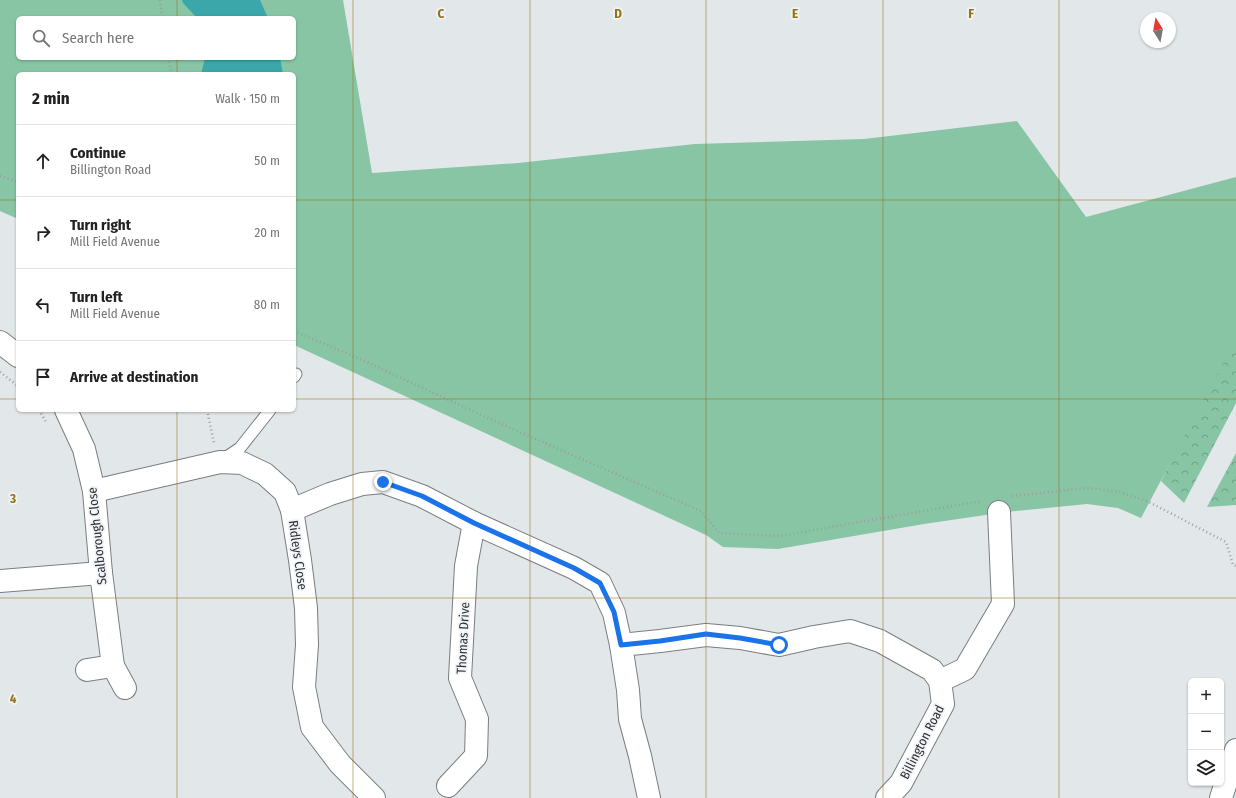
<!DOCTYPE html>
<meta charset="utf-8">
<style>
:root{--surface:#fff;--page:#f6f6f6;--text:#222;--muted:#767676;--line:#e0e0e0}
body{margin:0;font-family:"Fira Sans Condensed",sans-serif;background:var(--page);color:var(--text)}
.controls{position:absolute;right:12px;bottom:12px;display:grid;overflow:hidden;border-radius:6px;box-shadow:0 1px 3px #0004}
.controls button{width:36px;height:36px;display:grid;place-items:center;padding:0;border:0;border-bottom:1px solid var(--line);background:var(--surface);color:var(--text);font:20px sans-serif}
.compass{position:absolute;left:1140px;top:12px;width:36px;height:36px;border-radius:50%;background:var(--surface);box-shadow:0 1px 3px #0004;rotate:349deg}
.stop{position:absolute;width:12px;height:12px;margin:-9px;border:3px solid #1a73e8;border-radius:50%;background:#fff}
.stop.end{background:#1a73e8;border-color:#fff;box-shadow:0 1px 4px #0008}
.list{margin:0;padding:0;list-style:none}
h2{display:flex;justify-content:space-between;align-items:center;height:52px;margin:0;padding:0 16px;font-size:17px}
h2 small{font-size:13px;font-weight:400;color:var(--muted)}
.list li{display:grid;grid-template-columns:26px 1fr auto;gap:12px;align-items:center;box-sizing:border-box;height:72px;padding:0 16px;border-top:1px solid var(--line)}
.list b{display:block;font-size:15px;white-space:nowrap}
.list p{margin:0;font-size:13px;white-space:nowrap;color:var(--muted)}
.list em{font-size:13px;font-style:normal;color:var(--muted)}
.icon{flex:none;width:22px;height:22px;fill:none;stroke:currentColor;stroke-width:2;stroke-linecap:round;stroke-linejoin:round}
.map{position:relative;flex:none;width:1236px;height:798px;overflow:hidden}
.search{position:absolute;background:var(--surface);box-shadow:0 1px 3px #0004;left:16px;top:16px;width:280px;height:44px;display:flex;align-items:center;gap:10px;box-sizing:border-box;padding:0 14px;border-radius:6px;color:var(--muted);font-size:15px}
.panel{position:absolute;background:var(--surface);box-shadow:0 1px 3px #0004;left:16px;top:72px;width:280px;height:340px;border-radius:6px}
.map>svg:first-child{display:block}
</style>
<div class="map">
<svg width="1236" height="798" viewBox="0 0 1236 798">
<defs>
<pattern id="forest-crowns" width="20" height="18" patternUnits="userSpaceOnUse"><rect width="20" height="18" fill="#87c5a4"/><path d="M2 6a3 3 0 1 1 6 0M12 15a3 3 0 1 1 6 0" fill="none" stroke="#6fa086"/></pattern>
</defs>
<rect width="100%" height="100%" fill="#e2e7ea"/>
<g fill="url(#forest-crowns)">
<polygon points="1236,329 1236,403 1184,503 1161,481"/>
<polygon points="1236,453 1236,505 1207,507"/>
</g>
<path fill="#87c5a4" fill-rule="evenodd" d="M0 0H343L372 173 518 163 695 144 864 139 1017 121 1086 217 1236 177V339L1141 518 1118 508 1087 504 1006 512 924 524 778 549 723 547 706 535 294 345V74H18V219L0 211ZM18 18H294V58H18Z"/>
<g fill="#3ba7aa">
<polygon points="182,0 260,0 268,18 197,18 183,3"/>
<polygon points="205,58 280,58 283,74 201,74"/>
</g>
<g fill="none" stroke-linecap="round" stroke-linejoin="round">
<g stroke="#7a7e81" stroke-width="13">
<g id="service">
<polyline points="294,377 296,374"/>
<polyline points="222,460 240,448 270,410"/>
</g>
</g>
<g stroke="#7a7e81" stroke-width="24">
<g id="minor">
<polyline points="0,342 18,356"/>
<polyline points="66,410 84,449 94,491 101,573 113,666 125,688"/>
<polyline points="94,491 220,462 242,463 265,474 285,492 292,510 300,560 306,608 307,645 304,687 312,727 340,764 374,798"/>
<polyline points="292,510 330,494 362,484 383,482 422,496 474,523 574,568 600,583 614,613 621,645 628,690 630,719 640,756 649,798"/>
<polyline points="0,581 101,573"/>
<polyline points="621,645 660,641 706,635 740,638 779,645 814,637 850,631 880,641 932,670 940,681 943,704 901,783 887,798"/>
<polyline points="87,670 113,666"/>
<polyline points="940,681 965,669 1003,604 999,512"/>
<polyline points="448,786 476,756 477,719 460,678 466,566 474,523"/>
<polyline points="1221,798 1236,750"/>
</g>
</g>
<g stroke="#9b9ea1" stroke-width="2.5" stroke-dasharray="1 3" stroke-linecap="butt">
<polyline points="160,0 162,18"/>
<polyline points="168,58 172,74"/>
<polyline points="0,176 18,182"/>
<polyline points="294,331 358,358 492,420 701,511 719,533 779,536 981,501"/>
<polyline points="0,372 18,386"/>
<polyline points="39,410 46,422"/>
<polyline points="207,410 214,443"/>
<polyline points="1012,496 1088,488 1120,492 1149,502 1226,542 1233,565 1236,566"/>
</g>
<use href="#service" stroke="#fff" stroke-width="11"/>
<use href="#minor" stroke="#fff" stroke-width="22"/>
</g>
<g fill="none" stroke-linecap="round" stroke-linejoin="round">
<polyline stroke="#1a73e8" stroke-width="5" points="383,482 422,496 474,523 574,568 600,583 614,612 621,645 660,641 706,634 740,638 779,645"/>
</g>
<path fill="none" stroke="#95711a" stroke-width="1" stroke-opacity="0.55" d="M177 0V18M353 0V798M530 0V798M706 0V798M883 0V798M1059 0V798M177 58V74M0 200H18M294 200H1236M0 399H18M294 399H1236M177 410V798M0 598H1236"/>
<g text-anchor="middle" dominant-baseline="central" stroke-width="3.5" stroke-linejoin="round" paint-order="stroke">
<g font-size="13" fill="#2f3032" stroke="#f0f4f8">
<text transform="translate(97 536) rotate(-96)">Scalborough Close</text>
<text transform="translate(298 555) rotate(82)">Ridleys Close</text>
<text transform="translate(463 638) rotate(-87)">Thomas Drive</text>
<text transform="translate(922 742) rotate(-63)">Billington Road</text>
</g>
</g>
<g font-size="13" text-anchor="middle" font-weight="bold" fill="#95711a" stroke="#f0f4f8" stroke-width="3.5" stroke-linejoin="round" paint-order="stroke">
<text x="441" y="18">C</text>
<text x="618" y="18">D</text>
<text x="795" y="18">E</text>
<text x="971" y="18">F</text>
<text x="13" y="503">3</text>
<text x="13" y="703">4</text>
</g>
</svg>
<div class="controls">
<button>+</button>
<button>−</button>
<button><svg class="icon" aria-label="layers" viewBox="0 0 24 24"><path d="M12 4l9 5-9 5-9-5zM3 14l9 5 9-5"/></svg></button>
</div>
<svg class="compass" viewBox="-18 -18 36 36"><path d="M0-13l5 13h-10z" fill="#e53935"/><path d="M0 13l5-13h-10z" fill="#767676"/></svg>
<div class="stop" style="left:779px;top:645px"></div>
<div class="stop end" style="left:383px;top:482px"></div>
<div class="search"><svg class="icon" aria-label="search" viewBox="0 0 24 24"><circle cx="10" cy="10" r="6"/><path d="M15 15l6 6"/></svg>Search here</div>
<section class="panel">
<h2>2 min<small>Walk · 150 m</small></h2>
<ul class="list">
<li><svg class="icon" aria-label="ahead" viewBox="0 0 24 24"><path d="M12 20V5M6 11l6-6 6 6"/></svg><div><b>Continue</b><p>Billington Road</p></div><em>50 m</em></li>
<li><svg class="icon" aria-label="right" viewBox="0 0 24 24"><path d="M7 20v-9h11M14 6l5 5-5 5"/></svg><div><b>Turn right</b><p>Mill Field Avenue</p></div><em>20 m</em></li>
<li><svg class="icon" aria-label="left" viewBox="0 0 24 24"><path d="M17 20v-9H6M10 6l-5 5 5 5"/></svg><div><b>Turn left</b><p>Mill Field Avenue</p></div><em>80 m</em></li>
<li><svg class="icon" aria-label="arrive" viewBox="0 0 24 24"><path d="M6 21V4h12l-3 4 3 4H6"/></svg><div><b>Arrive at destination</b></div></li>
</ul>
</section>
</div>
